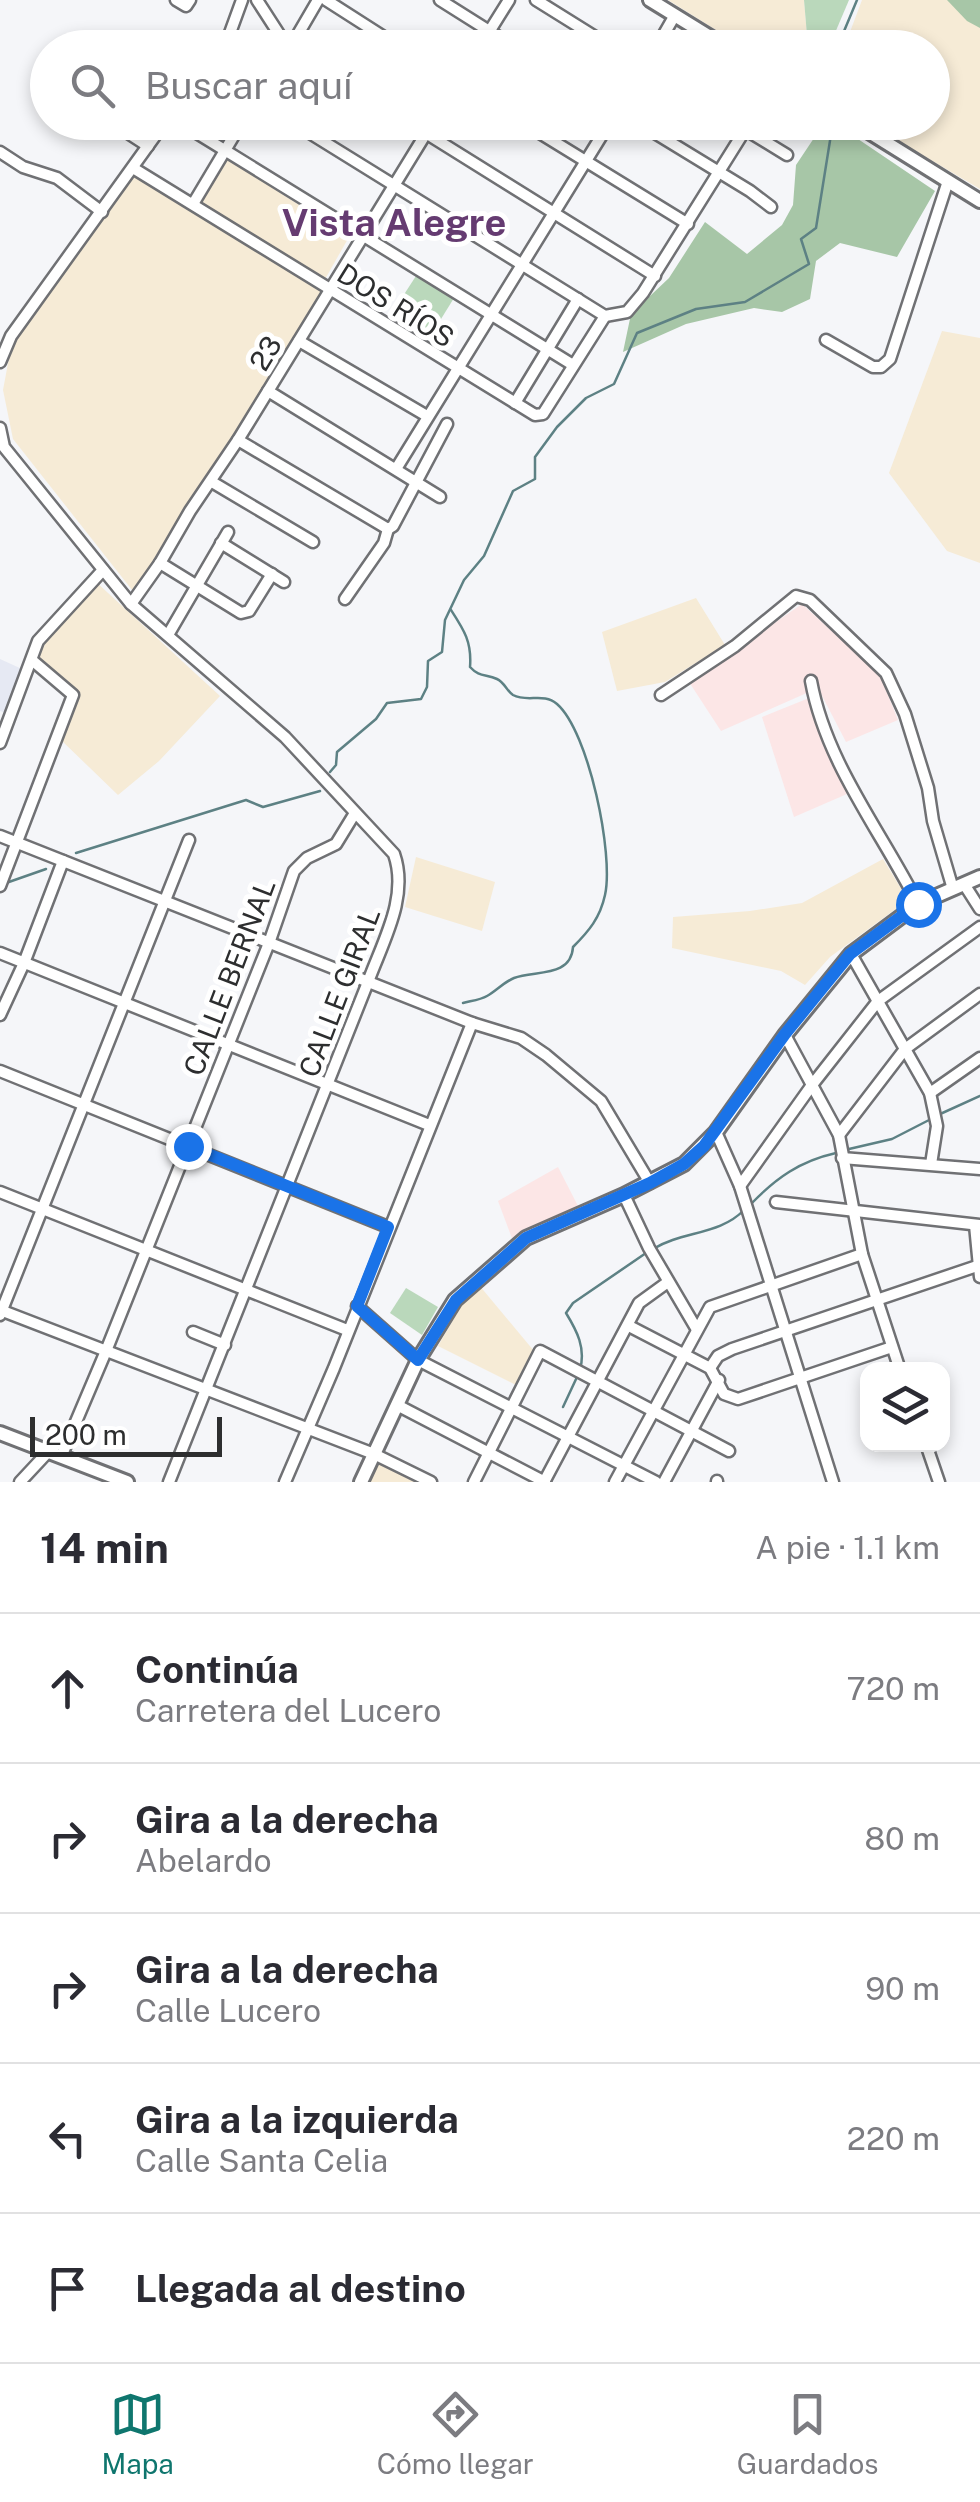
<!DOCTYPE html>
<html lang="es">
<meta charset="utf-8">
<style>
:root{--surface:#fff;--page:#f7f7f7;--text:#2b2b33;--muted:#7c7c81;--line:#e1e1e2;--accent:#0f766e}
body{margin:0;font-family:"Public Sans",sans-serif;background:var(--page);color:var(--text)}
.controls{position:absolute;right:30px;bottom:30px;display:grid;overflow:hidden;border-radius:20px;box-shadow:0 5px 15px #0003}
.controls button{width:90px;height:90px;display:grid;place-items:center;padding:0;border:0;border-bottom:2px solid var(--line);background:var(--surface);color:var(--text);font:50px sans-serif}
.scale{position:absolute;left:30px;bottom:25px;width:192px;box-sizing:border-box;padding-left:10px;border:5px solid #2d2e2f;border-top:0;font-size:28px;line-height:35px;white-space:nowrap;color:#2d2e2f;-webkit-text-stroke:8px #fff;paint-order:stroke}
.stop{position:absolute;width:30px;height:30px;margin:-22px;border:8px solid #1a73e8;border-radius:50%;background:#fff}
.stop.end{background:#1a73e8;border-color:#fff;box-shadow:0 2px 10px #0008}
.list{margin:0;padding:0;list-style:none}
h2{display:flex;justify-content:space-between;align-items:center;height:130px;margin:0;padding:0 40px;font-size:42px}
h2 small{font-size:32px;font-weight:400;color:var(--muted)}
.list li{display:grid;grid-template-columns:65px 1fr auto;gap:30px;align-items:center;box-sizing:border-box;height:150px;padding:0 40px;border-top:2px solid var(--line)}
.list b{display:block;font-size:38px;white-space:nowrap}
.list p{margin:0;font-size:32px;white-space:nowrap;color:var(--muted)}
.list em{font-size:32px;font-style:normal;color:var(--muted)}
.icon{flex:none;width:55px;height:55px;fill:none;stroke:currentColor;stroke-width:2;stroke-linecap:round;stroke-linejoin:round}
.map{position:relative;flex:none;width:980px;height:1482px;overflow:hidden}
.search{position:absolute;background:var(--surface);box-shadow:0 5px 15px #0003;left:30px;right:30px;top:30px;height:110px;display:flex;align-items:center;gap:25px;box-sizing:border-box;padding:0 35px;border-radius:55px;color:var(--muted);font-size:38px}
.sheet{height:880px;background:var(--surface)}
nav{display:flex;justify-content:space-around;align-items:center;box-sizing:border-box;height:140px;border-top:2px solid var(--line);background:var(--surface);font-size:28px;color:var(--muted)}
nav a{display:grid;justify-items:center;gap:5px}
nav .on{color:var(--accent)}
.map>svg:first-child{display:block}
</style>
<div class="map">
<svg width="980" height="1482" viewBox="0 0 980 1482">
<rect width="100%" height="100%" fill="#f5f6f9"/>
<g fill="#fce6e6">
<polygon points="802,604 880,675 898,720 846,742 818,688 721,731 689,682"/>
<polygon points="809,698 847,794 794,817 762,717"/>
<polygon points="558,1167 579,1208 513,1241 498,1201"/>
</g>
<g fill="#f6ebd6">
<polygon points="668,0 804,0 808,47 743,47"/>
<polygon points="862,0 980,0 980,189 868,123 932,122 932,48 844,48"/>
<polygon points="223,156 349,237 324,281 197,199"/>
<polygon points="132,174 322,292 136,595 13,439 3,390 11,347"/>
<polygon points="942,331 980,338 980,563 947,551 889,473"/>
<polygon points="95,581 220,696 159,761 118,795 60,739 76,694 36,658 39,644"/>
<polygon points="696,598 725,645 665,682 617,691 602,632"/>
<polygon points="416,857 495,882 482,931 405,907"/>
<polygon points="883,859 908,900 830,957 805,985 781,971 672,948 673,917 750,911 802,903"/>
<polygon points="479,1285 534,1351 516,1385 438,1346 463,1303"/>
<polygon points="378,1462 421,1482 370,1482"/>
</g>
<polygon fill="#e6e9f3" points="0,659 22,669 6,713 0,711"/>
<g fill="#bad8bb">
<polygon points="804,0 849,0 829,47 808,47"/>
<polygon points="416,276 454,298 428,340 390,316"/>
<polygon points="406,1288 438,1307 422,1335 390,1313"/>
</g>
<g fill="#a7c6a7">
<polygon points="947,0 980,0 980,28 967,21"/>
<polygon points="824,123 858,139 935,191 897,257 840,243 816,261 810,299 782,312 754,308 686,324 623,352 631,314 669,278 705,222 747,254 782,225 793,205 796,165"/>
</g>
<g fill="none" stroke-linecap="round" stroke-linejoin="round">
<g stroke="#5d8184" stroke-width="2.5">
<polyline points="837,48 857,0"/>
<path d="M451 610C464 630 472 642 470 667 479 677 486 674 497 679 504 682 507 691 513 695 528 703 543 692 557 704 589 732 614 855 605 895 600 918 589 931 573 947 571 978 535 970 514 978 504 982 496 991 487 996 480 1000 470 1001 463 1003"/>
<polyline points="330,772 336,765 337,752 376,719 387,703 421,699 427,687 428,661 442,652 445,620 464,580 484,556 513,491 535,479 535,457 557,427 586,398 614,384 637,333 696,309 745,302 809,264 801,239 816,228 833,122"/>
<polyline points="76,853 246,800 263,807 320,791"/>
<polyline points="6,883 46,869"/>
<polyline points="938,1115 980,1096"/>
<polyline points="849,1149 892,1139 931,1119"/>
<path d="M751 1204C776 1178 800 1161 836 1153"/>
<path d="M653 1249C682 1231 720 1235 744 1210"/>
<path d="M580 1370C586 1348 577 1331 566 1313L573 1303 646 1253"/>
<polyline points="563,1407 577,1377"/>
</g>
<g stroke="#707174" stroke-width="15">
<g id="minor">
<polyline points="176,0 186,6 190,0"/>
<polyline points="257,0 288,48"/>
<polyline points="326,0 401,48"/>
<polyline points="440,0 516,48"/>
<polyline points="536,0 613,48"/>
<polyline points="220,48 230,33 242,0"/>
<polyline points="290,48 318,0"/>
<polyline points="479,48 509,0"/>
<polyline points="656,48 675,15"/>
<polyline points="111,122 148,146"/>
<polyline points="179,122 573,365"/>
<polyline points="292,122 605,316 627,312 643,293 750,122"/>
<polyline points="408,122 655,276"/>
<polyline points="522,122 688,224"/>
<polyline points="637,122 750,191 771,207"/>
<polyline points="733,122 787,155"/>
<polyline points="0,152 23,167 57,178 102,212"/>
<polyline points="133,168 535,415 543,414 605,316"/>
<polyline points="193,204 242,122"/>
<polyline points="826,340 873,367 881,367 890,359 948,181"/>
<polyline points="299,341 427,416"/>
<polyline points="0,362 11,336 165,122"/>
<polyline points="268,391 440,497"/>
<polyline points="515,403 578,299"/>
<path d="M0 428 4 447 131 604 285 737 394 854C409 897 383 941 368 982L169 1482"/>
<polyline points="238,440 388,529 393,526 447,424"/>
<polyline points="396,469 610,122"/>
<polyline points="212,482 313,542"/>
<polyline points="221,543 284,582"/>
<polyline points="160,563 241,613 249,611 272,574"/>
<polyline points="345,599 384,543 388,529"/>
<polyline points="131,604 160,563 190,511 238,440 433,122"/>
<polyline points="168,635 228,532"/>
<path d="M811 681C826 763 881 831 918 904"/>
<polyline points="661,695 735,646 796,596 810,600 886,673 905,714 928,788 933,821 953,889"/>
<polyline points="0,743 38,641 103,570"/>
<polyline points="0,836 472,1023 521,1038 546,1055 601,1101 650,1183"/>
<polyline points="964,884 980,909"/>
<polyline points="0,886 73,695 33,661"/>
<polyline points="0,953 429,1125"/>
<polyline points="851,954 930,1093 937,1126 931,1164"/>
<polyline points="0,1015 24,963 63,861"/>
<polyline points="785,1035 839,1135 862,1254 900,1370"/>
<polyline points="0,1071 388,1227"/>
<polyline points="930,1093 980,1058"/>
<polyline points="716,1132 740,1186 833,1482"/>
<polyline points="839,1135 905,1049 980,994"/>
<polyline points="842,1158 980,1169"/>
<polyline points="740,1186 812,1085 878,1001 980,927"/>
<polyline points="0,1192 347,1330"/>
<polyline points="624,1195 649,1248 696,1328"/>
<polyline points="776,1202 980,1225"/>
<polyline points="975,1225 980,1277"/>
<polyline points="357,1306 418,1360 656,1482"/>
<polyline points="0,1310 374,1454 431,1482"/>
<polyline points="0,1315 189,840"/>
<polyline points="629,1326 710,1368 724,1394 738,1399 892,1347"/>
<polyline points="193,1332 225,1345"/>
<polyline points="710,1368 718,1356 732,1349 977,1266"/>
<polyline points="397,1405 545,1482"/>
<polyline points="926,1444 939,1482"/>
<polyline points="61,1457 106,1351 269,943 294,871 307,858 336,844 355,813"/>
<polyline points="717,1481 717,1482"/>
<polyline points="20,1482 48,1452"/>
<polyline points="285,1482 334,1368 472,1023"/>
<polyline points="474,1482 540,1351 729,1451"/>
<polyline points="544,1482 639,1303 668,1282"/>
<polyline points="615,1482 710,1307 862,1254"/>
<polyline points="664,1482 719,1380"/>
</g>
</g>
<g stroke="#707174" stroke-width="18">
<g id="major">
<polyline points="650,0 728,48"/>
<polyline points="853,122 980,201"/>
<polyline points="0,1433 127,1482"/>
<polyline points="361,1482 418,1360 455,1300 526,1238 624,1195 684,1164 716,1132 785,1035 851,954 918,904 980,877"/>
</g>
</g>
<use href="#minor" stroke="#fff" stroke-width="10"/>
<use href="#major" stroke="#fff" stroke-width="12"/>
</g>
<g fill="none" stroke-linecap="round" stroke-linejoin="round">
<polyline stroke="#1a73e8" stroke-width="12" points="188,1146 388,1227 357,1306 418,1360 456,1300 526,1238 650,1183 684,1164 704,1146 785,1034 850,954 918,904"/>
</g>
<g text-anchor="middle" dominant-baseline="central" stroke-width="10" stroke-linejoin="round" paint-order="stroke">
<g font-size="28" fill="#2d2e2f" stroke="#fff">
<text transform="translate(396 305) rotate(32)">DOS RÍOS</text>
<text transform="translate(265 353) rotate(-59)">23</text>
<text transform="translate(229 977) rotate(-69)">CALLE BERNAL</text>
<text transform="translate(339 992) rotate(-69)">CALLE GIRAL</text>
</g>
<g font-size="38" font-weight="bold" fill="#653b71" stroke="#fff">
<text x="394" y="222">Vista Alegre</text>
</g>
</g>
</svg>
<div class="controls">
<button><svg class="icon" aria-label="layers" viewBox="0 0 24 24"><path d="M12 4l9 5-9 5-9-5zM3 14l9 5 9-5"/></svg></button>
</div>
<div class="scale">200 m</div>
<div class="stop" style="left:918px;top:904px"></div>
<div class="stop end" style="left:188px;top:1146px"></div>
<div class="search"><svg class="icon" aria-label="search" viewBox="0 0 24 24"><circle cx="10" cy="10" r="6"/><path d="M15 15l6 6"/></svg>Buscar aquí</div>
</div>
<section class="sheet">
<h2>14 min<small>A pie · 1.1 km</small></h2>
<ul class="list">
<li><svg class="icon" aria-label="ahead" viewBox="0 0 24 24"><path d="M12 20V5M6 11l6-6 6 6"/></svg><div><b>Continúa</b><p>Carretera del Lucero</p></div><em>720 m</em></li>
<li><svg class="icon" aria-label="right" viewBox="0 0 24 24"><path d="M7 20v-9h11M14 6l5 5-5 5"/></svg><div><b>Gira a la derecha</b><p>Abelardo</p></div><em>80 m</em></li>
<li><svg class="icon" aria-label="right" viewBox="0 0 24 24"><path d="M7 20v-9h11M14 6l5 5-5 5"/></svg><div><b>Gira a la derecha</b><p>Calle Lucero</p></div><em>90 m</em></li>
<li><svg class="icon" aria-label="left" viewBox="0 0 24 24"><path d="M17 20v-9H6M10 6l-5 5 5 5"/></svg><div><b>Gira a la izquierda</b><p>Calle Santa Celia</p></div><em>220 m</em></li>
<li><svg class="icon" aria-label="arrive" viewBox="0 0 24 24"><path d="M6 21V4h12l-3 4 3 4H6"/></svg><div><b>Llegada al destino</b></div></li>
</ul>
</section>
<nav>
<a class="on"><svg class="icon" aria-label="map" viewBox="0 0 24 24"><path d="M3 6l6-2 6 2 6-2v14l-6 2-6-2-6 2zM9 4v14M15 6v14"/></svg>Mapa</a>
<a><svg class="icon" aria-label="directions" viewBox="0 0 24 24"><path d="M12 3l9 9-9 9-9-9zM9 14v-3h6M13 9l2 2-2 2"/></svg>Cómo llegar</a>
<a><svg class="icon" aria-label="saved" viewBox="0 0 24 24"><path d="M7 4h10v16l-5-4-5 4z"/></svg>Guardados</a>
</nav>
